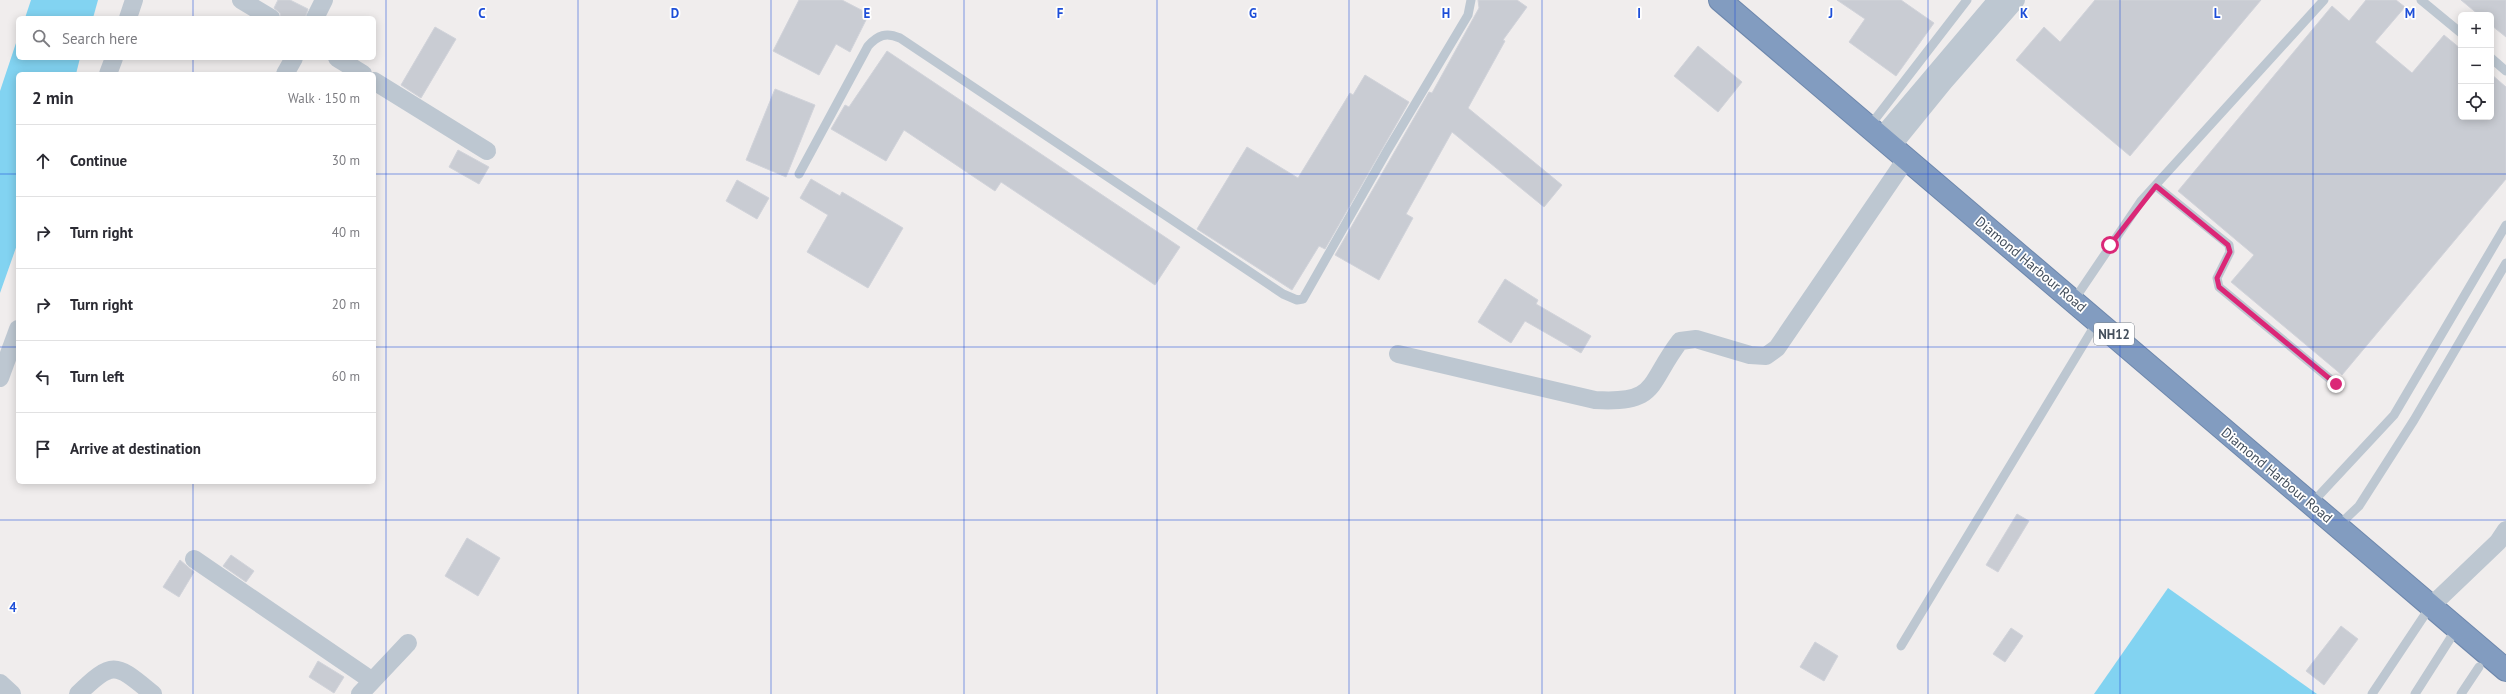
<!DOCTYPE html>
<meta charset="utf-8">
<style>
:root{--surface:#fff;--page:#f7f7f7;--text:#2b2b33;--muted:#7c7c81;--line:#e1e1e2}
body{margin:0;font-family:"PT Sans",sans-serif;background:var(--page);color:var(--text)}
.controls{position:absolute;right:12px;top:12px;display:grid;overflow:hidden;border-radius:6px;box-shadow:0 2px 10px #0003}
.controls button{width:36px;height:36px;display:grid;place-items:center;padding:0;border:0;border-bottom:1px solid var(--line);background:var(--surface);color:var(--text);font:20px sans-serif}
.stop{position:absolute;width:12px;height:12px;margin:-9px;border:3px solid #db2777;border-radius:50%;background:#fff}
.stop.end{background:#db2777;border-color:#fff;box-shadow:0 1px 4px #0008}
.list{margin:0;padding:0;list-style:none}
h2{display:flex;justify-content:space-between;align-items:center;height:52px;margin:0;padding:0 16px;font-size:17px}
h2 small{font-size:13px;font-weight:400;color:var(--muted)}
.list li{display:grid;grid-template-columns:26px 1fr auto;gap:12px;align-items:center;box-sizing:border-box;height:72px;padding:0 16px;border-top:1px solid var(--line)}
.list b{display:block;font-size:15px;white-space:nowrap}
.list em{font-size:13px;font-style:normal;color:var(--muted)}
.icon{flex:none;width:22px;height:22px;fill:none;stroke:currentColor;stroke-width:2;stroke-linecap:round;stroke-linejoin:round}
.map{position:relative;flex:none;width:2506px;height:694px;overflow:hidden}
.search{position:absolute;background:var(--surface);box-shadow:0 2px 10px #0003;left:16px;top:16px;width:360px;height:44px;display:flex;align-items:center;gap:10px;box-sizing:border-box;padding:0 14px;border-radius:6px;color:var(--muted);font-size:15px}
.panel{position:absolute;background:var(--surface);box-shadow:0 2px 10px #0003;left:16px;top:72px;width:360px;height:412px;border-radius:6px}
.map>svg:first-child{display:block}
</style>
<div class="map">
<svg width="2506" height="694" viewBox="0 0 2506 694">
<rect width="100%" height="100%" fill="#f0eded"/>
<g fill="#82d3f1">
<polygon points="31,0 98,0 93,18 25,18"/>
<polygon points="18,37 18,58 80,58 76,74 18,74 18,242 0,293 0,91"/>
<polygon points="2168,588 2317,694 2094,694"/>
</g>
<g fill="#c9ccd3" stroke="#d1d3da">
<polygon points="278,0 290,0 308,9 305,18 281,18 280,13 274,8"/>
<polygon points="799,0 842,0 869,14 850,52 836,44 819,75 773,51"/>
<polygon points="1478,0 1517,0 1527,7 1503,40 1505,41 1468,108 1562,185 1544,207 1452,132 1406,214 1413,218 1379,280 1335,255 1429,92 1432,93 1479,8"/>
<polygon points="1837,0 1901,0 1934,23 1896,76 1849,42 1865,19"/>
<polygon points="2095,0 2261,0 2130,156 2016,60 2044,27 2060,42"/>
<polygon points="2366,0 2396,0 2405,7 2375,42 2412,73 2444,35 2461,49 2461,117 2491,117 2491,74 2506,87 2506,179 2342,375 2231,282 2254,255 2178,191 2332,6 2349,21"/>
<polygon points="2461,0 2506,0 2506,37 2491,25 2491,15 2479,15"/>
<polygon points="435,27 456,39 421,98 401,85"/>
<polygon points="1698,46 1742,82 1718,112 1674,76"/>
<polygon points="887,51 1180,247 1155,285 1001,182 995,191 904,130 886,161 831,129 845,105 849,107"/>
<polygon points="1365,75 1409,102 1325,249 1319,246 1292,290 1197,229 1247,147 1298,178 1350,93 1353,95"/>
<polygon points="775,89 815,105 786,177 746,160"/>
<polygon points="458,150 489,167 479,184 449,167"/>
<polygon points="811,179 840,196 842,192 903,228 868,288 807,252 828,215 800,198"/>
<polygon points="737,180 769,198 757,219 726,201"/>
<polygon points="1505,279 1538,300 1536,304 1591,336 1581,353 1525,321 1511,343 1478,322"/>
<polygon points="2017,514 2029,521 1998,572 1986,565"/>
<polygon points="467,538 500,558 478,596 445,576"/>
<polygon points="231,555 254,571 246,582 223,566"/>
<polygon points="180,560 194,572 179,597 163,587"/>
<polygon points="2341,626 2358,639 2324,685 2306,671"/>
<polygon points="2011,628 2023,636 2005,662 1993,654"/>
<polygon points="1815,642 1838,656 1824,681 1800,667"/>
<polygon points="318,661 344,677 334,693 309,677"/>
</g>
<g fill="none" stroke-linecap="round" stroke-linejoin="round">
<g stroke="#6d87ac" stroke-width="24">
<polyline id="highway" points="1720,0 2506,670"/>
</g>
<g stroke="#bdc7d1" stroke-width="9">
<polyline points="2421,0 2461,33"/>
<polyline points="2491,58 2506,71"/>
<polyline points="1869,127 1967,0"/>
<path d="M799 174 868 46C878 35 886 32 900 38L1283 294 1297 300 1303 299 1387 151 1468 15 1471 0"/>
<polyline points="2156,186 2229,245 2230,252 2217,278 2219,287 2336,384"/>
<polyline points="2074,300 2141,201 2324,0"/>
<polyline points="2311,504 2394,415 2506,225"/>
<polyline points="2338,526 2359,506 2414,420 2506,263"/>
<polyline points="1901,646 2097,322"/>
<polyline points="2372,694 2430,607"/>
<polyline points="2415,694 2457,628"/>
<polyline points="2461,694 2479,667"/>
</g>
<g stroke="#bdc7d1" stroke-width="18">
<polyline points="241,0 271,18"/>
<polyline points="128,18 134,0"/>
<polyline points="315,18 324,0"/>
<polyline points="337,58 363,74"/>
<polyline points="108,74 114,58"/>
<polyline points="285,74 294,58"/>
<polyline points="374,81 487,151"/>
<polyline points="1881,137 1997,0"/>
<polyline points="1892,146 1944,82 2016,0"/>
<path d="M1398 354 1595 400C1659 404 1647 384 1680 341L1696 339 1750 355 1766 356 1777 348 1906 159"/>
<polyline points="0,378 18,329"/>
<polyline points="194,559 371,680"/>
<polyline points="2430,607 2498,542 2506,530"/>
<polyline points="0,683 12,694"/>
<path d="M78 694C114 659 116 664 153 694"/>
<polyline points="360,694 408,643"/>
</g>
<use href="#highway" stroke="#829cc0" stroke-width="22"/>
</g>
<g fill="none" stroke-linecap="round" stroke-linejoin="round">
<polyline stroke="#db2777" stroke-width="5" points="2110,245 2156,186 2228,245 2230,252 2217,278 2219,287 2336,384"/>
</g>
<path fill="none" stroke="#1d4ed8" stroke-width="1" stroke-opacity="0.55" d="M193 0V18M386 0V694M578 0V694M771 0V694M964 0V694M1157 0V694M1349 0V694M1542 0V694M1735 0V694M1928 0V694M2120 0V694M2313 0V694M193 58V74M0 174H18M374 174H2506M0 347H18M374 347H2506M193 482V694M0 520H2506"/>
<g text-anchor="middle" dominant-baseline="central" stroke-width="3.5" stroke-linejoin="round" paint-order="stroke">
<rect fill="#fff" stroke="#7c848d" stroke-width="1" x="2094" y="323" width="40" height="22" rx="3"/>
<g font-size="13" font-weight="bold" fill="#444f5c">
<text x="2114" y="334">NH12</text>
</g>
<g font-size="14" fill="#444f5c" stroke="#fff">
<text transform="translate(2031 264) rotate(40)">Diamond Harbour Road</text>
<text transform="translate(2277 475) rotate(40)">Diamond Harbour Road</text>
</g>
</g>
<g font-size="13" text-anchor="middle" font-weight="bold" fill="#1d4ed8" stroke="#fff" stroke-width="3.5" stroke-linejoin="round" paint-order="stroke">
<text x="482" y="18">C</text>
<text x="675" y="18">D</text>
<text x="867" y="18">E</text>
<text x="1060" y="18">F</text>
<text x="1253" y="18">G</text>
<text x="1446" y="18">H</text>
<text x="1639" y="18">I</text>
<text x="1831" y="18">J</text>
<text x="2024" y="18">K</text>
<text x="2217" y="18">L</text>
<text x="2410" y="18">M</text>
<text x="13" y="612">4</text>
</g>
</svg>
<div class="controls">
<button>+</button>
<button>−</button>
<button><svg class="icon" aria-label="locate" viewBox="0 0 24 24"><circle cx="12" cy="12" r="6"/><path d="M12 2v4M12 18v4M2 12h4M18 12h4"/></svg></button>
</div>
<div class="stop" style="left:2110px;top:245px"></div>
<div class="stop end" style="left:2336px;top:384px"></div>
<div class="search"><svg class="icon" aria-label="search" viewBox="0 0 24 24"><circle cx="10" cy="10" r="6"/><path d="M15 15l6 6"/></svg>Search here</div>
<section class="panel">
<h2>2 min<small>Walk · 150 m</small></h2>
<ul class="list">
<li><svg class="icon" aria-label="ahead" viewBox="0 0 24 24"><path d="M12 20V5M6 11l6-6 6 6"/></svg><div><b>Continue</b></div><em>30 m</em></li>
<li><svg class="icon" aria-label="right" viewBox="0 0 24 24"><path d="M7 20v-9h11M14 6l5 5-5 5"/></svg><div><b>Turn right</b></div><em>40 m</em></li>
<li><svg class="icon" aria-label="right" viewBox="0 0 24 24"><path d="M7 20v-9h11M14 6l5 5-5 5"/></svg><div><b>Turn right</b></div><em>20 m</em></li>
<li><svg class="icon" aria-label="left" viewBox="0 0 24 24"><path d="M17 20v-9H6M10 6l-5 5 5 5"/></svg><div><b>Turn left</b></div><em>60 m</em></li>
<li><svg class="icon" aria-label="arrive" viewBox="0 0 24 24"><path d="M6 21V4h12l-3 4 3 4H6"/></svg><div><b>Arrive at destination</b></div></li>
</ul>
</section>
</div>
